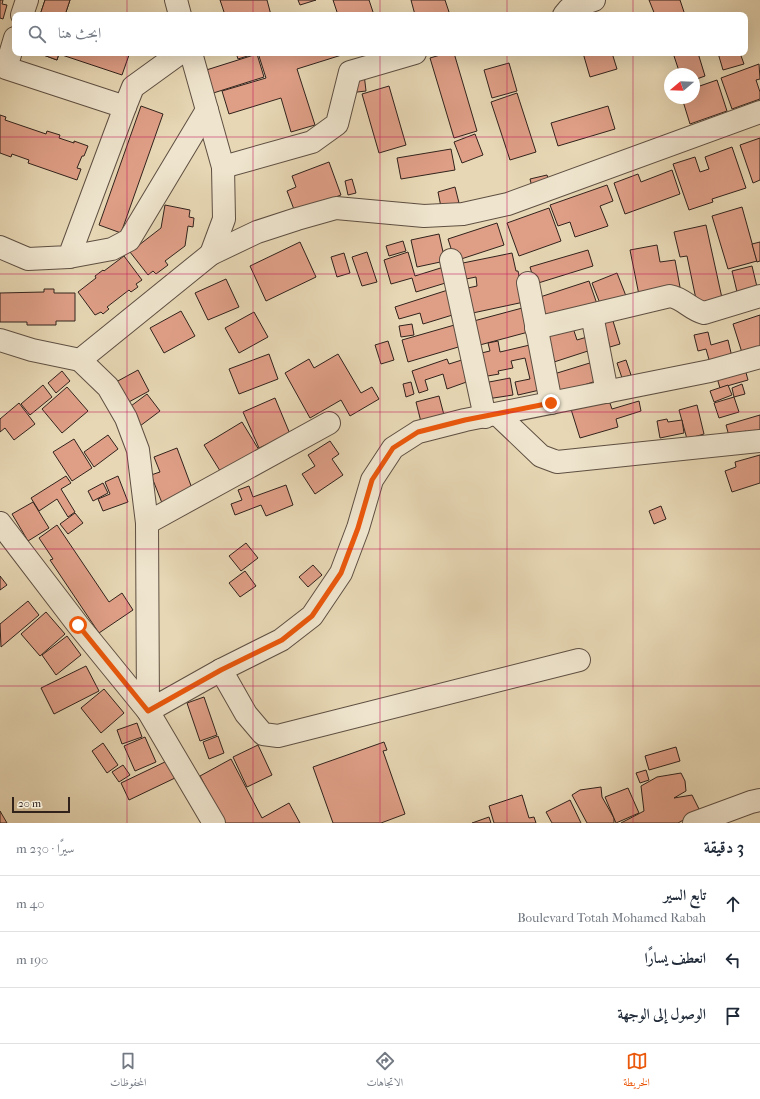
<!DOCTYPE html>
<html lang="ar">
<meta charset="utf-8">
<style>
:root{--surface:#fff;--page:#f6f6f7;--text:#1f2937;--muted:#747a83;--line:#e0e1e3;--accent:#ea580c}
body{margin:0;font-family:"IM FELL French Canon",Amiri,serif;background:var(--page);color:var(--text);direction:rtl}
.compass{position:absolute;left:664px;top:68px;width:36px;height:36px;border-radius:50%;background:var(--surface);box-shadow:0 4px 16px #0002;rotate:251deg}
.scale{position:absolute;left:12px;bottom:10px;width:58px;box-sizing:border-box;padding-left:4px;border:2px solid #31221c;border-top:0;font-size:11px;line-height:14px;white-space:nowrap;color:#31221c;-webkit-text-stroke:3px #efe5ce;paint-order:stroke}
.stop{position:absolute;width:12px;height:12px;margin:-9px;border:3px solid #ea580c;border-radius:50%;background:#fff}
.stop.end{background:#ea580c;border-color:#fff;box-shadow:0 1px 4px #0008}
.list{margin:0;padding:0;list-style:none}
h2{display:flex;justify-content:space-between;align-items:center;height:52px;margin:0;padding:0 16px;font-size:17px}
h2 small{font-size:13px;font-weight:400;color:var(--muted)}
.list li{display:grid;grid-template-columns:26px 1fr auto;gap:12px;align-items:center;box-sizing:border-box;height:56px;padding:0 16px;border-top:1px solid var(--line)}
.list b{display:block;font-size:15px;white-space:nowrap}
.list p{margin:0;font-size:13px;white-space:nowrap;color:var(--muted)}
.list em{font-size:13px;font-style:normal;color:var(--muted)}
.icon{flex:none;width:22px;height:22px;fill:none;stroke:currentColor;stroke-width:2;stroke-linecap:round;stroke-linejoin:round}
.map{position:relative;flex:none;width:760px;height:823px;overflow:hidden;direction:ltr}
.search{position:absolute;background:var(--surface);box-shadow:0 4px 16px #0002;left:12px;right:12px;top:12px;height:44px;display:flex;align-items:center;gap:10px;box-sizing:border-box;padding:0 14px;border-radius:8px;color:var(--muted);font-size:15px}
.sheet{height:220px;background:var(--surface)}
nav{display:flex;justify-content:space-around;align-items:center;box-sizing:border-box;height:56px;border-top:1px solid var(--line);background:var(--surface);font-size:11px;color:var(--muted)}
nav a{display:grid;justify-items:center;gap:2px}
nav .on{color:var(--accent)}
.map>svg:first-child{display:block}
</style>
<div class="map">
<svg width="760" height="823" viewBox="0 0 760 823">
<rect width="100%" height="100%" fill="#e7d7b4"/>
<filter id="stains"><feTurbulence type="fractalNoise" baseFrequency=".005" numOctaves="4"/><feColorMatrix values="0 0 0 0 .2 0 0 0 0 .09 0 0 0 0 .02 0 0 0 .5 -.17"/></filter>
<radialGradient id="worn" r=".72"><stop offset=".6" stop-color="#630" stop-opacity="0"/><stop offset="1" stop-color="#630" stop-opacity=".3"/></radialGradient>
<g fill="#df9f87" stroke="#31221c">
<polygon points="0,0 3,0 2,4 7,5 3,19 0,18"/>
<polygon points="45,0 70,0 65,15 40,15"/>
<polygon points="45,0 70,0 65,15 40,15"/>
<polygon points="220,0 267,0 271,15 225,15"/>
<polygon points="298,0 316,0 300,5"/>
<polygon points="333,0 369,0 374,15 338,15"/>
<polygon points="411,0 445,0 450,15 415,15"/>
<polygon points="649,0 680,0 685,15 655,15"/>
<polygon points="38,53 122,53 129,55 122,75 59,54 57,60"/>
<polygon points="38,53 59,53 57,60"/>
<polygon points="236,53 257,53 238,59"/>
<polygon points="258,53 348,53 297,69 315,125 291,132 281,98 229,114 222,91 266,78"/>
<polygon points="447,53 454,53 477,131 454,138 430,58"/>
<polygon points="583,53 612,53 617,69 590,77"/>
<polygon points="673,53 698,53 705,76 694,80 694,74 680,74"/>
<polygon points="718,53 740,53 744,64 723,70"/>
<polygon points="257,54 264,77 207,95 200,72"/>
<polygon points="509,63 517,91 492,98 484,70"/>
<polygon points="759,64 760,79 756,80 760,92 760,99 732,109 721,78"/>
<polygon points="364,74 366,91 349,93"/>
<polygon points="717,80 727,111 690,124 682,98 694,98 694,88"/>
<polygon points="389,86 406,145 379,153 362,94"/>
<polygon points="517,93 536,152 510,160 491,102"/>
<polygon points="141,106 163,114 121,233 99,225"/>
<polygon points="608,106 615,129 558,146 551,123"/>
<polygon points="0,115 6,117 5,120 46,134 47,131 60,135 59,138 74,143 74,141 88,146 84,156 82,156 77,168 81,169 77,180 28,163 29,160 12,154 11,157 0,153"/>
<polygon points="475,134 483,155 462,163 454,142"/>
<polygon points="760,138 760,180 753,183 740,145"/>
<polygon points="732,147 746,188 712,199 713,202 689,210 673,164 695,157 700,172 709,169 705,157"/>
<polygon points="451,149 455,170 401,179 397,158"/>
<polygon points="329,162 341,195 295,212 287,191 296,187 292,176"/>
<polygon points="672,170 680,194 625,214 614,183 638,174 641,182"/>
<polygon points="547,175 549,182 532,187 530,179"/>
<polygon points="352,179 356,193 348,195 345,181"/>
<polygon points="607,185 613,201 600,206 608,226 575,237 570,222 558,226 550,205"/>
<polygon points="455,187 459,203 441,207 438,192"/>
<polygon points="165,205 190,210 189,217 194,218 193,227 188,226 185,246 165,261 168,265 156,274 153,271 148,275 130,252 161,228"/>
<polygon points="742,207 757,261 728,269 712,216"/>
<polygon points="549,208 561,241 519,256 507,223"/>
<polygon points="497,223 504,245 455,261 448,239"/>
<polygon points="706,225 722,298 697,304 687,256 680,257 674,232"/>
<polygon points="439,234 445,261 417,267 411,240"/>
<polygon points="403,241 406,251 389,256 386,246"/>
<polygon points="300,242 316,277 266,301 250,266"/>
<polygon points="760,242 760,261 757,262 752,244"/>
<polygon points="657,245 660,262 675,260 680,287 639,295 630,250"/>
<polygon points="588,250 593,266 535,284 530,267"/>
<polygon points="367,252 377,282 362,286 352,257"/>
<polygon points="408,252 415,276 447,266 452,281 416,292 412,278 391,284 384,260"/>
<polygon points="344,253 350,273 337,277 331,257"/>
<polygon points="512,253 516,271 518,271 524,302 468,314 463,289 477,286 476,277 461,280 458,264"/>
<polygon points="124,256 142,280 136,284 138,287 131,292 129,290 107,307 109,309 103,314 101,312 95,315 78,292 96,278 95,276 103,270 104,271"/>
<polygon points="752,266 758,291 738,296 732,271"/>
<polygon points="617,273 626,296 601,306 592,283"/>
<polygon points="226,279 239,307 208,320 195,293"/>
<polygon points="589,281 597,304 544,321 537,298"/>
<polygon points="44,289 54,289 54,293 75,293 75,321 56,321 56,325 27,325 27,322 0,322 0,293 44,292"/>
<polygon points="451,289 459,313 423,324 420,313 399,319 395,307"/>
<polygon points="526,307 532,331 476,346 470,322"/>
<polygon points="181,311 195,336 164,353 150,328"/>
<polygon points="254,312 268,337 239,353 225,328"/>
<polygon points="760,315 760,354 744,359 733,324"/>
<polygon points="613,321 620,344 610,347 603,323"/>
<polygon points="412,324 414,335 401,337 399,326"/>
<polygon points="458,324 465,345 408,362 402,340"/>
<polygon points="573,328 577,340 587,337 591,350 554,362 546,337"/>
<polygon points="708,332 711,345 728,340 732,357 710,363 706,349 698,351 694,335"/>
<polygon points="388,341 394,360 381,364 375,345"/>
<polygon points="498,341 500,352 534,344 544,389 518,395 515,382 530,379 525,358 511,361 513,368 498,371 499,374 482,377 477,354 490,351 488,343"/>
<polygon points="269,354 278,379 239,394 229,369"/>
<polygon points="338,354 361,393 372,387 379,399 350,416 341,400 310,418 285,373 309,359 314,368"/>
<polygon points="447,359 449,364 465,359 472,380 447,389 443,374 425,380 428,390 419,393 412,371"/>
<polygon points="626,360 631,375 622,378 617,363"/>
<polygon points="593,362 599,380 560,393 554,374"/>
<polygon points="745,369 748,380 720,388 717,378"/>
<polygon points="138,370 149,391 127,403 116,382"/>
<polygon points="62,371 70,381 56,393 48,383"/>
<polygon points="510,378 513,395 487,399 484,383"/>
<polygon points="411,382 414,394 406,397 403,384"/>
<polygon points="742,384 745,394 734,397 732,388"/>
<polygon points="43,385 52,397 30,415 21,404"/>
<polygon points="728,385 732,395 714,402 710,391"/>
<polygon points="67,387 88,411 62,433 42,409"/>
<polygon points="147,394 160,411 140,426 127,409"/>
<polygon points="607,395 612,409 639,401 641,411 616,419 618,427 580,438 570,406"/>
<polygon points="439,396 444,415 421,422 416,402"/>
<polygon points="734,397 739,412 719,418 714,403"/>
<polygon points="275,398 290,434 259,448 243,412"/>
<polygon points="19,403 35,424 14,440 5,428 0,432 0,419"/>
<polygon points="697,405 704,434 687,439 679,410"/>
<polygon points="760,415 760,438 749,441 746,431 729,436 726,425"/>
<polygon points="667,419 668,422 682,420 684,433 660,438 657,421"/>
<polygon points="242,422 259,450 222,474 204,445"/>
<polygon points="108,435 118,449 94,467 84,452"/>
<polygon points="74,439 92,468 72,481 53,452"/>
<polygon points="330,441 339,454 332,459 343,475 315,494 302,474 315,466 308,455"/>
<polygon points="177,448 193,491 162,503 151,475 160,472 154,457"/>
<polygon points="760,455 760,483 732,492 725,471 736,467 735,462"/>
<polygon points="66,476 71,483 61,489 75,512 68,517 57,499 39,511 31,498"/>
<polygon points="118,476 128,502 103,511 98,499 110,494 105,482"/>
<polygon points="103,483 108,493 93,501 88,491"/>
<polygon points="286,485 293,505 266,516 261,505 235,515 231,504 242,500 238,490 249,486 253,497"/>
<polygon points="33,502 49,528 28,541 12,514"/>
<polygon points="661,506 666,519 654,524 649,511"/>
<polygon points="75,513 83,523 68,534 60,524"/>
<polygon points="57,525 109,602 122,593 133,610 99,633 50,560 53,559 39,538"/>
<polygon points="246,543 258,558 241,571 229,556"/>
<polygon points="313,565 322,575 308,587 299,577"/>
<polygon points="245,571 256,586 240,597 229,583"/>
<polygon points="0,576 7,585 0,590"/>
<polygon points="28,601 39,615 1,647 0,624"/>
<polygon points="46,612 65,634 40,656 21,634"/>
<polygon points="67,636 81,655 56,675 42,655"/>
<polygon points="86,666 99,691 54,714 41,688"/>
<polygon points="104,689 124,713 101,733 81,708"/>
<polygon points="204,697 217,735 200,741 187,703"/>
<polygon points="137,723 142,737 122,744 117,730"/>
<polygon points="218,736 224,753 209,759 203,742"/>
<polygon points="145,737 156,762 135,771 124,746"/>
<polygon points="384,742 387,750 383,751 405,814 381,823 333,823 313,767"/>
<polygon points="103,743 118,765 107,773 92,751"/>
<polygon points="258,745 272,775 247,787 233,757"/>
<polygon points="676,747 680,761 649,770 645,756"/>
<polygon points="231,759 262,818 289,803 300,823 225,823 200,776"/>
<polygon points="167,761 175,778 129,800 121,783"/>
<polygon points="123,765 130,775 119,782 112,772"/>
<polygon points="646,770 649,780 640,783 636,773"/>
<polygon points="681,773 685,781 686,791 674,798 692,795 700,811 678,823 621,823 644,811 641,786 657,777"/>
<polygon points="601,787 602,797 614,818 614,823 587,823 572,795 580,790"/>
<polygon points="628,788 639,813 616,823 605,797"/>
<polygon points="522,795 529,818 534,817 536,823 494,823 489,806"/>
<polygon points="570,800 581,823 552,823 546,812"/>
<polygon points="0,811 7,823 0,823"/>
<polygon points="489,817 491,823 472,823"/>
</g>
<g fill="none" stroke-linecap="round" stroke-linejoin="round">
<g stroke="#5e4f42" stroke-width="24">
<g id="minor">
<polyline points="176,0 180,15"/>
<polyline points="22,15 27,0"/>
<polyline points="564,15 569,9 594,0"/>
<polyline points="191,53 223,167 224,219 211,254"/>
<polyline points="125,107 133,87 180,53"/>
<polyline points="223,167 312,142 337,124 350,72 415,53"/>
<polyline points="0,247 28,259 69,257 125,107 6,68 15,38"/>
<polyline points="69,257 112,249 129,240 207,110"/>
<polyline points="451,260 485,417"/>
<polyline points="528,283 551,403"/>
<polyline points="592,315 607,392"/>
<path d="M536 328 670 296C683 298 691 310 704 313L760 296"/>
<polyline points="0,340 32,350 80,360 211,254 257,232 297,219 336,208 424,216 463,214 508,204 760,112"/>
<polyline points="80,360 108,387 126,418 138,450 147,523 148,711 221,670 281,640 312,616 341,573 358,528 372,480 393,448 418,432 465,420 710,371 760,357"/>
<polyline points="497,414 541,456 557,462 760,441"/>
<polyline points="0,523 78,625 148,711 214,823"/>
<polyline points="147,523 329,423"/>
<polyline points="221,670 246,714 263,734 278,736 579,660"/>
<polyline points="694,823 751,802 760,800"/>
</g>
</g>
<use href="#minor" stroke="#efe5ce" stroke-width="22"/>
</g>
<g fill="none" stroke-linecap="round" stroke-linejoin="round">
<polyline stroke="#ea580c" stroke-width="5" points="78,625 148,711 221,670 282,640 312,616 341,573 358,528 372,480 393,448 418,432 465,420 551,403"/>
</g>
<path fill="none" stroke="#c2185b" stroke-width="1" stroke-opacity="0.55" d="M127 0V15M253 0V15M380 0V15M507 0V15M633 0V15M127 53V823M253 53V823M380 53V823M507 53V823M633 53V823M0 137H760M0 274H760M0 412H760M0 549H760M0 686H760"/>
<rect width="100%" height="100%" filter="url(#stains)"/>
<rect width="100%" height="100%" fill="url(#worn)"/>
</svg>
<svg class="compass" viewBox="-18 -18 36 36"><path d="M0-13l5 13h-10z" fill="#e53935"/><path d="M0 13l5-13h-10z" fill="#747a83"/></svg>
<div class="scale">20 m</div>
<div class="stop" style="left:78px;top:625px"></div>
<div class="stop end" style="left:551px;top:403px"></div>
<div class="search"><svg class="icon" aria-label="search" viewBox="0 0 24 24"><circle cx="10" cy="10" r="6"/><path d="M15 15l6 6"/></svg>ابحث هنا</div>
</div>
<section class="sheet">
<h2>3 دقيقة<small>سيرًا · 230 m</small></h2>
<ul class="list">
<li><svg class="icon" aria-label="ahead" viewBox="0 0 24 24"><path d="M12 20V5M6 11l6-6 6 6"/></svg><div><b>تابع السير</b><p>Boulevard Totah Mohamed Rabah</p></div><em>40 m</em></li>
<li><svg class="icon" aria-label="left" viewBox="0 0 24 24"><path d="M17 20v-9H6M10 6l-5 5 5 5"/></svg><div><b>انعطف يسارًا</b></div><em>190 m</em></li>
<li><svg class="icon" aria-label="arrive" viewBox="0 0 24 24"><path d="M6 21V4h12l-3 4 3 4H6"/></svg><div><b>الوصول إلى الوجهة</b></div></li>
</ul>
</section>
<nav>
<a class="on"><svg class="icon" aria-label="map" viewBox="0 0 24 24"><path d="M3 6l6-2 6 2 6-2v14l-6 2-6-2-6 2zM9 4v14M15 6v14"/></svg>الخريطة</a>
<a><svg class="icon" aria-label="directions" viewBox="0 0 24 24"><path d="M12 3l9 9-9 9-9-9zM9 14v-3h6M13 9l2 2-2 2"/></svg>الاتجاهات</a>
<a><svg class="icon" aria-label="saved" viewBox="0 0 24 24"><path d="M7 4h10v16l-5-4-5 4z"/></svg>المحفوظات</a>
</nav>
